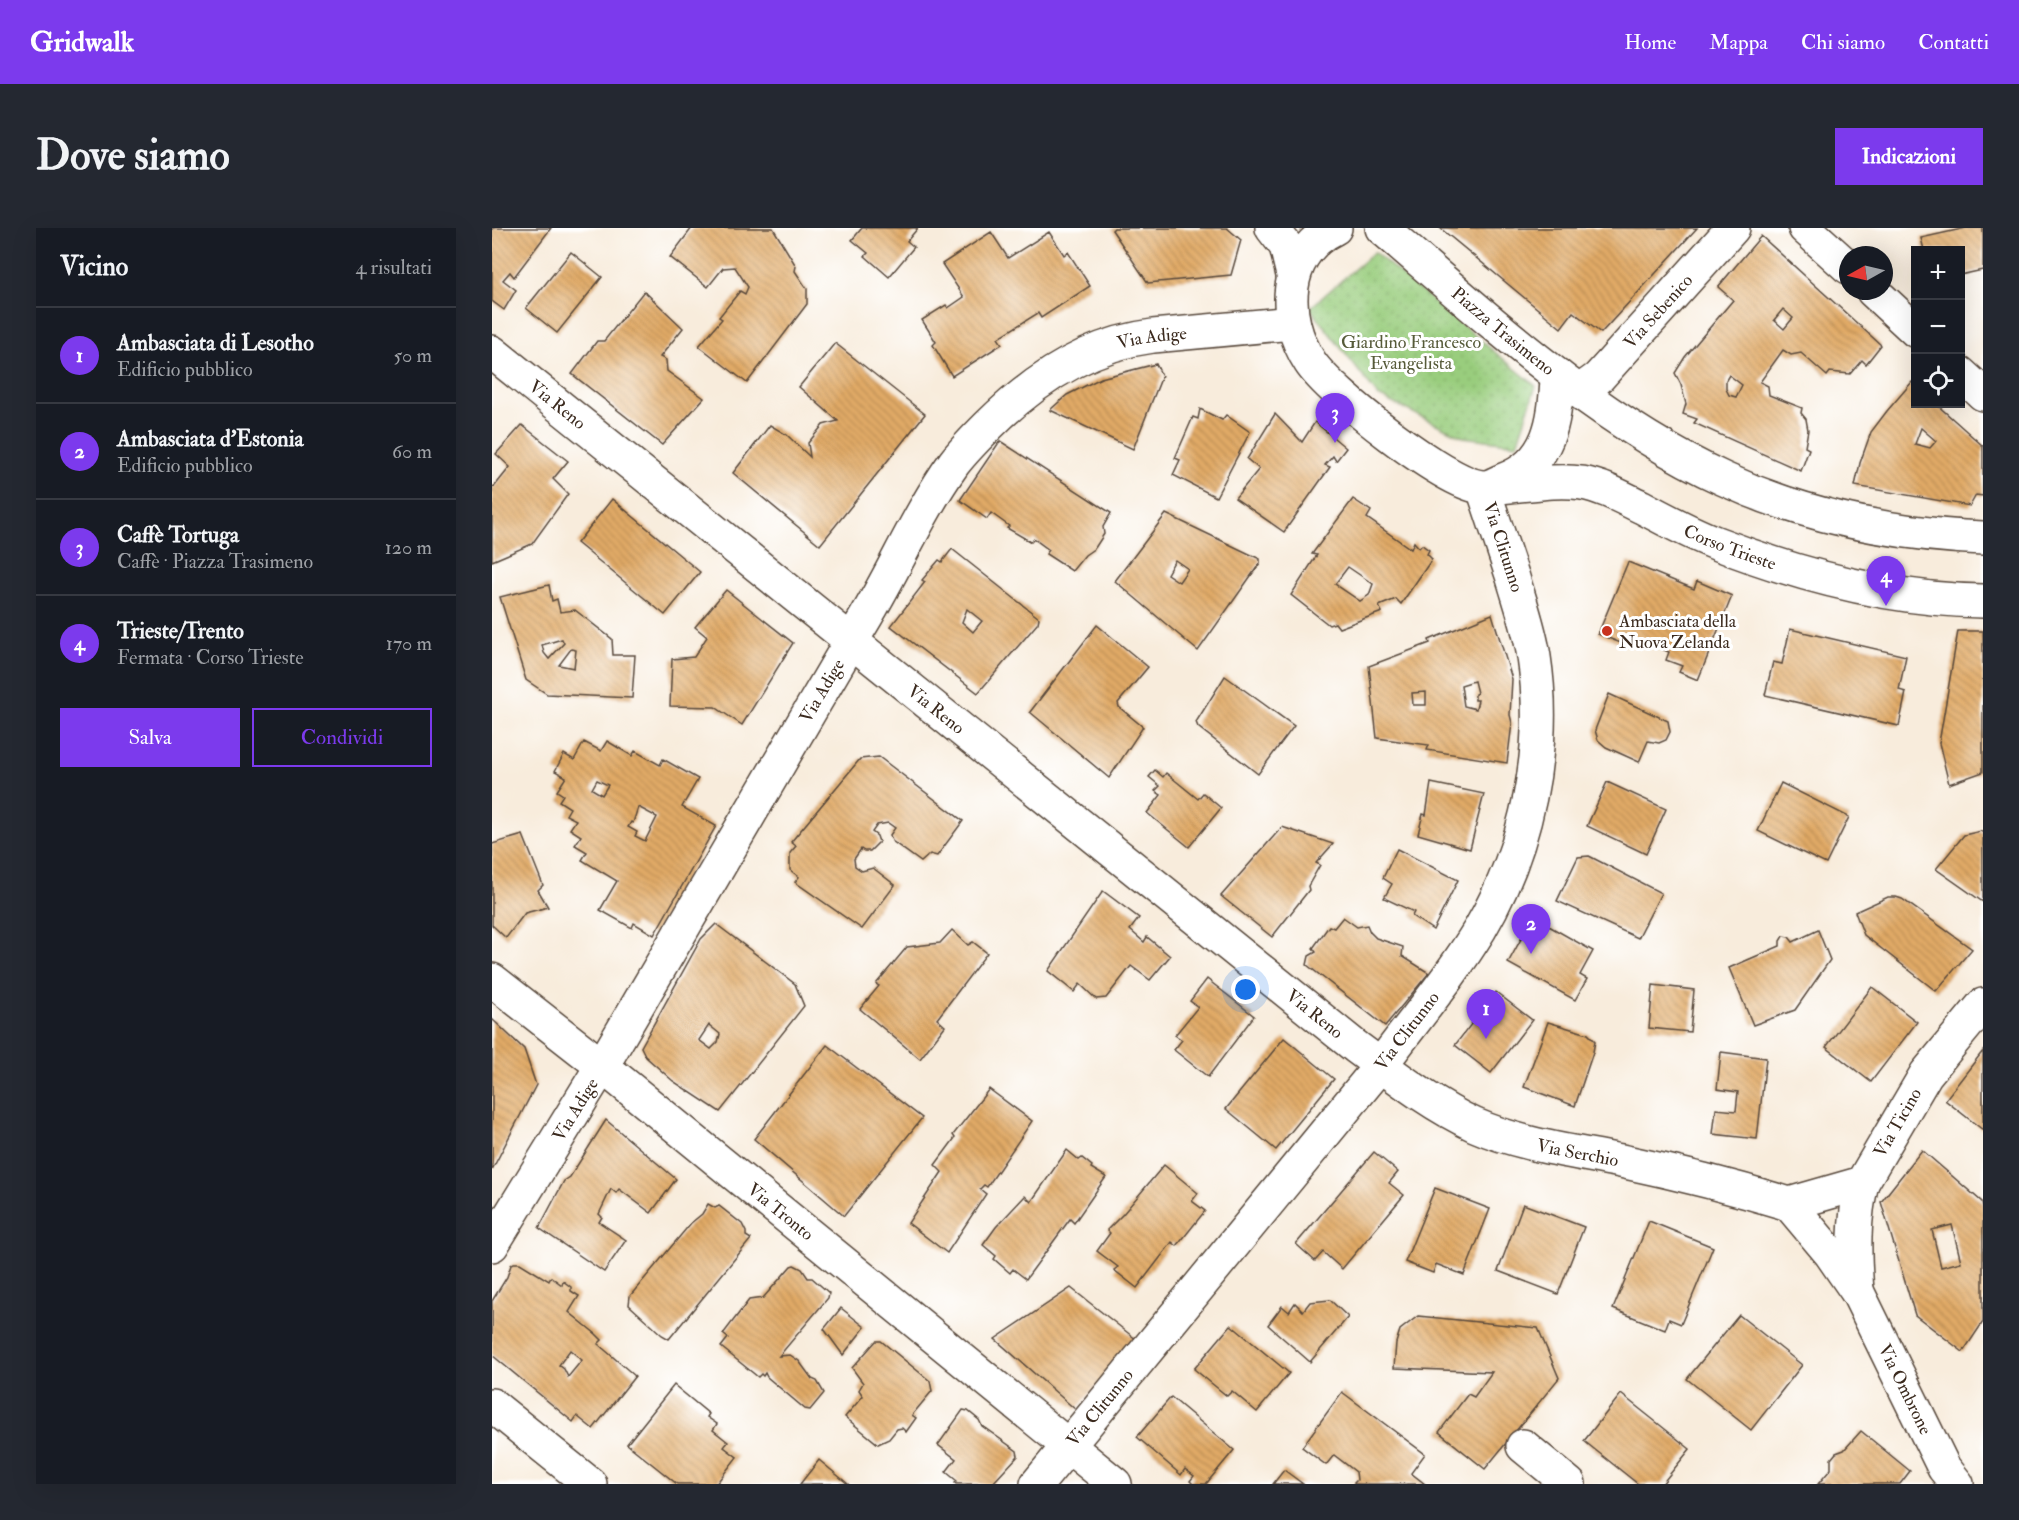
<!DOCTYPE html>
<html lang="it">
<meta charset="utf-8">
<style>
:root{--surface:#171b24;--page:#242831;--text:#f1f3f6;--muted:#9ea1a6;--line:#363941;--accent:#7c3aed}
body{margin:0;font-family:"IM FELL Double Pica",serif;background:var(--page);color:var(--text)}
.controls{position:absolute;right:18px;top:18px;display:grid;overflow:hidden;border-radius:0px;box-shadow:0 6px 24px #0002}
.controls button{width:54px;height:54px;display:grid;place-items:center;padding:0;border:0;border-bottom:2px solid var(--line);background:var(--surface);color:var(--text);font:30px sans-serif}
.compass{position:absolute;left:1347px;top:18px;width:54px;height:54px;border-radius:50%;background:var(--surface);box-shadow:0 6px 24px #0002;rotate:262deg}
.you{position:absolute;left:754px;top:762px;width:21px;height:21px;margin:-15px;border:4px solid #fff;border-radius:50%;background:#1a73e8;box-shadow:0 0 0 9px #1a73e833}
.badge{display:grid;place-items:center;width:39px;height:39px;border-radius:50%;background:var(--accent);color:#fff;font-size:20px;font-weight:700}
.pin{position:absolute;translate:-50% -50px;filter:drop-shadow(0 2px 3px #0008)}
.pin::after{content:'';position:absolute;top:32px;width:21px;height:18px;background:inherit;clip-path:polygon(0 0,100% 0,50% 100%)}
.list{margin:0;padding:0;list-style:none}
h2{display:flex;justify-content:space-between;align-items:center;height:78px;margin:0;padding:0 24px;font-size:26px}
h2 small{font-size:20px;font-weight:400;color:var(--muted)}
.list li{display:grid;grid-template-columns:39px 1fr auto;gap:18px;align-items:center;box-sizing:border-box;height:96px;padding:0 24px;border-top:2px solid var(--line)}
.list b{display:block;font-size:22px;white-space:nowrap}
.list p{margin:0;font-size:20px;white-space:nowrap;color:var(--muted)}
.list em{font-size:20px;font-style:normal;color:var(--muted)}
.actions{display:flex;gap:12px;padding:18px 24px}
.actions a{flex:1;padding:14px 0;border:2px solid var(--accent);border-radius:0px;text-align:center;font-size:21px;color:var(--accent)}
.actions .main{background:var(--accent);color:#fff}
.icon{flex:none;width:33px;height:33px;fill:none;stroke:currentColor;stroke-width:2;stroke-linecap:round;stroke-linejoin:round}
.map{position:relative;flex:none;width:1491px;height:1256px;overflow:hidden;border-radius:0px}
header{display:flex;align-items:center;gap:36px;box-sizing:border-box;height:84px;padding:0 30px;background:var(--accent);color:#fff}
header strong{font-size:28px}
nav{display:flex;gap:33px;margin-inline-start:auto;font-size:21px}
.intro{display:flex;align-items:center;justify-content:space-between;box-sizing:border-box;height:144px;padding:0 36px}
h1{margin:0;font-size:42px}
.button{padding:15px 27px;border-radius:0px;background:var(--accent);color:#fff;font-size:21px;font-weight:700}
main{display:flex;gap:36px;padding:0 36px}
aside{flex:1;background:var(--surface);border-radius:0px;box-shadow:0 6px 24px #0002}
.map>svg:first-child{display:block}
</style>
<header>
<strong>Gridwalk</strong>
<nav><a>Home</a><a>Mappa</a><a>Chi siamo</a><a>Contatti</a></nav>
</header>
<div class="intro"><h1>Dove siamo</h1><a class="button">Indicazioni</a></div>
<main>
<aside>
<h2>Vicino<small>4 risultati</small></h2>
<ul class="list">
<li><span class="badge">1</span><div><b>Ambasciata di Lesotho</b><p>Edificio pubblico</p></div><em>50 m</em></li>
<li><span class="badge">2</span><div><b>Ambasciata d'Estonia</b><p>Edificio pubblico</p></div><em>60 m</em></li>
<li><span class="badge">3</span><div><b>Caffè Tortuga</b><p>Caffè · Piazza Trasimeno</p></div><em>120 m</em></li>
<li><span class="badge">4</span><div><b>Trieste/Trento</b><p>Fermata · Corso Trieste</p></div><em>170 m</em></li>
</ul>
<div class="actions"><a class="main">Salva</a><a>Condividi</a></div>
</aside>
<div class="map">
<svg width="1491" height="1256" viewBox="0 0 1491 1256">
<defs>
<pattern id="park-dots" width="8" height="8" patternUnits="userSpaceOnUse" patternTransform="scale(1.5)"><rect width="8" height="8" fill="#99cd7d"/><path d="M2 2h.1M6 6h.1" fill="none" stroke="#85b06c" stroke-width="1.8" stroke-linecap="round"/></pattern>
<pattern id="building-back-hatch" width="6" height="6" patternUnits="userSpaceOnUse" patternTransform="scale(1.5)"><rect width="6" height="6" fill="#e1aa66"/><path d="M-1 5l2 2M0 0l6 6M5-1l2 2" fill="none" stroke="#b88b53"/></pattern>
</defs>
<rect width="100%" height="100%" fill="#fff"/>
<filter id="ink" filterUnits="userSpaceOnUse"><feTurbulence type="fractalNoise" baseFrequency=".0167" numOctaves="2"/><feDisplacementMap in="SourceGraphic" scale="12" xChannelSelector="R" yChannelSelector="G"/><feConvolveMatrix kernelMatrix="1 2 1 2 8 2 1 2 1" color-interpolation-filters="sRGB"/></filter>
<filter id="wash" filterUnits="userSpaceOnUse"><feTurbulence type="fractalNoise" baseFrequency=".008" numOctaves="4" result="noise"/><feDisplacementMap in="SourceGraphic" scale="24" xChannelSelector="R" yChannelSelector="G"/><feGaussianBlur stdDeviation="1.35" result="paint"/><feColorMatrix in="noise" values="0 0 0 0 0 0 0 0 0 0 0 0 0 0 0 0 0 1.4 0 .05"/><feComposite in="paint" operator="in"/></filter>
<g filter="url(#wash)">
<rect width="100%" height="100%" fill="#f8ecdc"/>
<polygon fill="url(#park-dots)" stroke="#6a7c4e" stroke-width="1.5" points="882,24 1044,158 1025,216 971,209 886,168 818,80"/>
<g id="blocks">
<g fill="url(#building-back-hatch)" fill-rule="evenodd">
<polygon points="0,0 59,0 22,49 18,44 11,52 24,62 12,82 0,73"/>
<polygon points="200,0 281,0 304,38 303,43 315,61 315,76 255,155 207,118 230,91 227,89 248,63 253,66 256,59 243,39 231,40 216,59 178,29"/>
<polygon points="370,0 426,0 415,13 422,19 397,49 373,28 376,25 360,12"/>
<polygon points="622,0 735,0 749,12 739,47 656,55 620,2"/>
<polygon points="948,0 1205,0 1109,105 1081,84 1069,100"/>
<polygon points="1474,0 1491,0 1491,42 1468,47 1468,22 1432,22 1429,10"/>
<polygon points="499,4 516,30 557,4 572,27 576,24 598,58 549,90 546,85 506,110 510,116 460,148 441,117 444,114 430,92 454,77 456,80 472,69 450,36"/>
<path d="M1269 8 1389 117 1374 136 1370 132 1358 146 1338 144 1335 148 1309 125 1299 127 1291 122 1268 154 1276 158 1277 167 1310 180 1309 185 1314 191 1316 202 1313 219 1317 221 1309 243 1202 195 1205 191 1191 186 1194 176 1189 157 1183 145 1193 129 1241 72 1226 59ZM1291 81 1301 90 1292 101 1282 92ZM1237 147 1250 157 1244 169 1237 167 1234 161V152Z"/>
<polygon points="79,24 110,49 65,105 34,80"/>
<polygon points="152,63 191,100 168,129 174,132 175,143 212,170 170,217 80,146 105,113 112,113"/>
<polygon points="343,115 433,186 328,317 241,245 278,197 295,207 318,229 316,215 331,197 346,193 307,159"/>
<polygon points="664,136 670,148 641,221 558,182 575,167 609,150"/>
<path d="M1420 154 1424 157V176H1444L1491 218V268L1484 267 1478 278 1363 258 1368 235 1379 204 1395 183ZM1429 200 1444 213 1438 220 1423 216Z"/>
<polygon points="708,181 730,192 734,187 758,204 724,269 681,247 688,232 683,230 701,189 706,191"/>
<polygon points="783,186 810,214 823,194 854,220 844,233 841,228 833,237 838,239 792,304 743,270 767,241 755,231"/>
<polygon points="30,197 76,233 61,251 76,266 40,316 0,333 0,258 2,259 18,239 4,226"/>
<polygon points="508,213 619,285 611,299 612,306 603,320 593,327 580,343 554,326 557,322 542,311 539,314 515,300 517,298 499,285 495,291 468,272"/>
<polygon points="120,271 208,344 173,387 85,315"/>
<path d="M861 271 879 283 875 290 919 321 922 314 927 320 930 317 937 322 935 326 940 331 909 376 904 371 887 378 890 384 847 400 843 395 837 397 799 367 825 327 820 326ZM856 339 881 356 877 367 868 373 843 356Z"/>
<path d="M674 286 768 331V335L706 423 623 353ZM683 332 696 341 687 354 675 346Z"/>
<path d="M460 321 547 390 546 395 486 465 399 398 433 354 430 352 447 332 450 334ZM475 381 490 393 481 404 470 394Z"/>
<polygon points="1136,334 1202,361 1205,353 1240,368 1206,452 1187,444 1190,438 1174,432 1177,424 1137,408 1134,417 1106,406"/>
<path d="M57 357 60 373 65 371 68 384 83 382 120 411 121 427H143L140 470 55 466 34 452 8 369ZM70 411 72 415 57 431 52 425 50 417ZM79 421 84 422 82 440 67 437Z"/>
<polygon points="234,362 301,415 250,497 223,479 178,478 180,431 202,429 215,409 203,399"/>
<path d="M1000 386 1020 451 1018 487 1020 495 1015 535 935 522 937 517 885 510 877 438 938 415 937 412ZM982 453 985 465 983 466V472H986L984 481 972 478 969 457ZM934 464V477H921L920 465Z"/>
<polygon points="605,397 656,439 626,475 627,479 651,499 617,550 538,484"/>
<polygon points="1298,401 1414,428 1407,462 1414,464 1407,498 1273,467 1281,434 1290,436"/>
<polygon points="1466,403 1491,403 1491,544 1457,556 1447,515"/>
<polygon points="733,448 802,498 766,546 706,499 704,494"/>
<polygon points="1117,466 1176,493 1178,504 1174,512 1167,515 1156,513 1147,534 1114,519 1106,512 1103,502"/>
<path d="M115 513 140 528 143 523 168 537 171 531 206 551 190 579 224 598 162 707 142 695 140 700 108 682 125 653 90 632 95 624 83 617 89 608 78 601 84 592 74 587 78 580 67 573 71 567 65 563 74 549 63 543 72 526 82 532 92 514 109 523ZM105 552 116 557 110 567 100 561ZM146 579 165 589 153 613 143 608 145 604 136 599 139 594 141 595Z"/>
<polygon points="387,529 471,593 445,628 438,626 429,634 400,613 398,607 403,600 396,595 385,597 380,604 385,608 387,614 378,623 372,623 369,621 362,631 363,638 370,643 381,640 403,657 370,701 303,654 307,649 298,642 298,625 304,618 299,614 368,531"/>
<polygon points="663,542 671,549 674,545 706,571 711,565 729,580 697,619 655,585 669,567 663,563 668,558 657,549"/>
<polygon points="1115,554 1174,581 1154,626 1095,598"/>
<polygon points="939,555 992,566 978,621 926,606 931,586 934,587"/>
<polygon points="1289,555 1357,589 1334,636 1266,603"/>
<polygon points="790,599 841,616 824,635 828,637 816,658 817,662 780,709 729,668"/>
<polygon points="1489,603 1491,605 1491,674 1444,641 1472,607"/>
<polygon points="31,607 51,657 46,662 56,679 33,685 14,710 0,697 0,616"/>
<polygon points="905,621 966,652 941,702 920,688 922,684 892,670 900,656 891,650"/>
<polygon points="1097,628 1169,665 1146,710 1065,673 1086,629"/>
<polygon points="611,663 647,690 638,702 652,714 655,709 678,728 658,752 639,738 614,770 604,771 588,756 582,764 556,743"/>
<polygon points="1396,669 1404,669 1410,671 1480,721 1444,763 1372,707 1363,684"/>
<polygon points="851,689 865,699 875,697 878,704 884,710 911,719 910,728 937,745 893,798 815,737 817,728 824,724 821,720 837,698 842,700"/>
<polygon points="1041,689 1101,723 1088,747 1095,751 1083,772 1016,735"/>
<path d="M224 696 303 756 312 778 228 884 181 853 154 829 149 819 209 711ZM217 797 228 806 226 814 219 821 207 812Z"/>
<polygon points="460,702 476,717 481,714 495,725 445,791 453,798 428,831 368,781 387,758 384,756 415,719 448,715"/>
<polygon points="1326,702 1338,732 1303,782 1261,797 1237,740 1288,718 1288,713 1291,708 1297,709 1301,714"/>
<polygon points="715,751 762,788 716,849 682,822 690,812 683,807 706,779 698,773"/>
<polygon points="1161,757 1202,762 1198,804 1157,800"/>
<polygon points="1380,759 1425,794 1379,854 1334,819"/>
<polygon points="1004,764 1040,792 999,845 963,817"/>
<polygon points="0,791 32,821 44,857 0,942"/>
<polygon points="1056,794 1096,806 1103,813 1101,824 1083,878 1032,859"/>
<polygon points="792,810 842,851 784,922 734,881"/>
<polygon points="335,817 430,890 352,988 262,911"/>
<polygon points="1491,823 1491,902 1453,872"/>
<polygon points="1229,824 1274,830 1265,911 1221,906 1224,881 1244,883 1246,864 1225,861"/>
<polygon points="497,861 540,893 495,959 492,957 488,961 494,966 455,1025 416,995 450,944 443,937 463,910 461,907"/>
<polygon points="114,892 184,951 159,985 127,961 124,965 119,961 107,986 110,989 107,994 134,1012 112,1044 47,1000 72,953 78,949"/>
<polygon points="575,922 587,932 590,930 600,938 599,940 614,949 582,995 578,991 534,1051 521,1041 518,1045 502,1031 504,1028 491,1017 504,999 533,968 539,974"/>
<path d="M1430 922 1490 974 1491 980V1094L1471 1124 1423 1087 1389 974ZM1460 997 1469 1034 1449 1039 1440 1002Z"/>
<polygon points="882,924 906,944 897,955 912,967 850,1041 831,1024 823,1033 804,1016"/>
<polygon points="672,937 706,965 700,973 713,983 685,1018 680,1014 645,1060 622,1042 626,1039 605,1023 618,1005 615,1002 631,986"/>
<polygon points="943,960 998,981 972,1047 944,1036 941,1045 913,1034"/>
<polygon points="216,976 223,980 227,978 250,996 254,1004 254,1008 259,1011 177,1111 170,1107 137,1077 138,1068 199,995 210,986"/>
<polygon points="1031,976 1092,999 1066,1066 1006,1043"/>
<polygon points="1157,993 1221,1019 1189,1096 1177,1091 1173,1102 1121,1081"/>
<path d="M22 1035H28L57 1053 59 1049 70 1057 71 1053 79 1059V1063L87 1068 77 1084 104 1106 110 1112 106 1116 143 1148 101 1201 85 1188 81 1194 0 1127V1073L15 1049 19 1037ZM78 1122 90 1132 76 1149 72 1141 67 1137Z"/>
<polygon points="302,1037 310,1041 316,1050 320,1050 337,1065 336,1070 287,1128 298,1127 307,1133 320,1151 325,1153 332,1165 318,1182 313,1181 275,1149 273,1145 271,1148 269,1146 266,1149 229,1119 236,1110 231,1106 257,1072 271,1070 299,1038"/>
<polygon points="579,1060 645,1112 584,1182 503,1111"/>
<polygon points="838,1072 856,1089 818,1134 776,1097 790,1078 797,1084 803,1075 811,1083 818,1074"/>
<polygon points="349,1080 373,1099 351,1127 332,1101"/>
<polygon points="1247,1087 1310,1137 1259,1202 1195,1151"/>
<polygon points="926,1088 1046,1100 1067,1150 993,1241 947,1204 976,1166 982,1169 1000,1144 902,1140 904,1115 908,1102"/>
<polygon points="739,1097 797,1145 765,1184 740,1163 735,1168 702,1141"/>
<polygon points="384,1113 389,1113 438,1153 440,1163 420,1187 424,1190 414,1204 410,1200 405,1201 397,1211 386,1216 353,1189 371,1168 367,1162 371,1155 360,1140"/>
<polygon points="182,1157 217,1186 215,1189 225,1196 221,1202 236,1214 232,1219 245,1229 224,1256 185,1256 135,1216"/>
<polygon points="850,1164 933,1226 919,1245 933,1256 861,1256 865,1252 864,1244 842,1227 834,1237 810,1219"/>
<polygon points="1129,1166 1198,1221 1170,1256 1146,1256 1092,1213"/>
<polygon points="679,1169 742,1222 714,1256 701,1256 698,1253 702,1248 693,1241 689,1247 645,1209"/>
<polygon points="471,1182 476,1183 487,1192 490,1198 525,1223 526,1228 500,1256 464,1256 463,1255 465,1253 454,1244 464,1231 446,1217"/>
<polygon points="1369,1203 1418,1243 1408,1256 1326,1256 1339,1241 1339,1231 1344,1225 1352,1222"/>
<polygon points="327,1232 356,1256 308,1256"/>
<polygon points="792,1242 811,1256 781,1256"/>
</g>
</g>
</g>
<g filter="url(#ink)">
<use href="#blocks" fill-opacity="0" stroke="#57473a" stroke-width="1.5"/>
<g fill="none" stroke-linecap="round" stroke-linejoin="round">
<g stroke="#57473a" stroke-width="36">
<g id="minor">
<polyline points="780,0 794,18 801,47"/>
<path d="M843 0C790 26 789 89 818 134 838 165 954 256 990 259 996 260 1005 255 1011 252 1058 236 1064 190 1065 147"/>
<path id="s1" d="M890 0C995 90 1105 193 1232 251 1314 289 1402 306 1491 310"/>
<polyline points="1313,0 1356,39"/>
<polyline points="1381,63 1424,103"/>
<path id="s2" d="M0 124 864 819C902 847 940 877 983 897 1029 917 1079 923 1129 933 1186 945 1242 959 1297 976"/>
<polyline points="1468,145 1491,166"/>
<path id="s3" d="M1088 163 1106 150 1241 0"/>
<path id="s4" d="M1008 259C1035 257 1064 251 1090 255 1112 259 1131 270 1150 279 1174 292 1198 305 1224 315 1309 348 1400 372 1491 373"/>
<path id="s5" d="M0 752 110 838 623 1256"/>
<path id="s6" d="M1297 976 1339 1026 1366 1065 1452 1240 1465 1256"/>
<path id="s7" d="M1297 976 1370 955 1434 846 1491 777"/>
<path id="s8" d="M0 1017 110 838 359 413C397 356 422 291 462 235 472 222 484 210 496 198 541 153 596 116 661 108L801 95"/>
<path d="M1365 1063C1362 1026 1361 991 1370 955"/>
<polyline points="0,1177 98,1256"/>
<polyline points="1031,1218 1077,1256"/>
<path id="s9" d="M545 1256 889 837C922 792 959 749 988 701 1035 621 1056 521 1042 429 1038 402 1029 377 1021 350 1011 320 1001 290 991 260"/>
</g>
</g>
<use href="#minor" stroke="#fff" stroke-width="33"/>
</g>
</g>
<circle fill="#c8321e" stroke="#fff" stroke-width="2" cx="1115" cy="403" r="6"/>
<g text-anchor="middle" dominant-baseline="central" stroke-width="6" stroke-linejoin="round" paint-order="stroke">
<g font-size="18" fill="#3b2a1e" stroke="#fff">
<text stroke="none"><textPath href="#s3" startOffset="112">Via Sebenico</textPath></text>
<text stroke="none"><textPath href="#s1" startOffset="159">Piazza Trasimeno</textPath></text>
<text stroke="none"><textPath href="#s8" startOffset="1149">Via Adige</textPath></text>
<text stroke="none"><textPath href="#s2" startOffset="84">Via Reno</textPath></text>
<text transform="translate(1011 319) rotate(72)">Via Clitunno</text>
<text stroke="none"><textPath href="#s4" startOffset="244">Corso Trieste</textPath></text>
<text stroke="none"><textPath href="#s8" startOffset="645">Via Adige</textPath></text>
<text stroke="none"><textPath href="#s2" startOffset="570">Via Reno</textPath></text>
<text stroke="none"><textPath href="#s2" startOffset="1056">Via Reno</textPath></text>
<text stroke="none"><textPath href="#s9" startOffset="585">Via Clitunno</textPath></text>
<text stroke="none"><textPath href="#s8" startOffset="159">Via Adige</textPath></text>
<text stroke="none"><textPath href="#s7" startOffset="146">Via Ticino</textPath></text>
<text stroke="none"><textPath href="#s2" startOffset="1358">Via Serchio</textPath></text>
<text stroke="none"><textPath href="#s5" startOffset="370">Via Tronto</textPath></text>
<text stroke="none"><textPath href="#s6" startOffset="220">Via Ombrone</textPath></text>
<text stroke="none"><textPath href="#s9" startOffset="99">Via Clitunno</textPath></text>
</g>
<g font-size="18" fill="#575b3a" stroke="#fff">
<text x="919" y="114">Giardino Francesco<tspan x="919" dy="21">Evangelista</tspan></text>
</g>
<g font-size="18" fill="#3b2a1e" stroke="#fff" text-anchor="start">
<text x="1127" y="393">Ambasciata della<tspan x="1127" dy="21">Nuova Zelanda</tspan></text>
</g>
</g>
</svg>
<div class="controls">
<button>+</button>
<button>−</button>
<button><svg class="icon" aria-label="locate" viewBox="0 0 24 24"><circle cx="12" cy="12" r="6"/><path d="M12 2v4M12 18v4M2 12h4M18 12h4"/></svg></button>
</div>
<svg class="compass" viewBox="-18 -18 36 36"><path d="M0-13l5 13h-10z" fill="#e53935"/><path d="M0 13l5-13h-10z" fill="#9ea1a6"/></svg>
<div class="you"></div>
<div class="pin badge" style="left:994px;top:811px">1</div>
<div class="pin badge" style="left:1039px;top:726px">2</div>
<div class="pin badge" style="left:843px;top:215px">3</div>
<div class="pin badge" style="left:1394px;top:378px">4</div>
</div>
</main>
